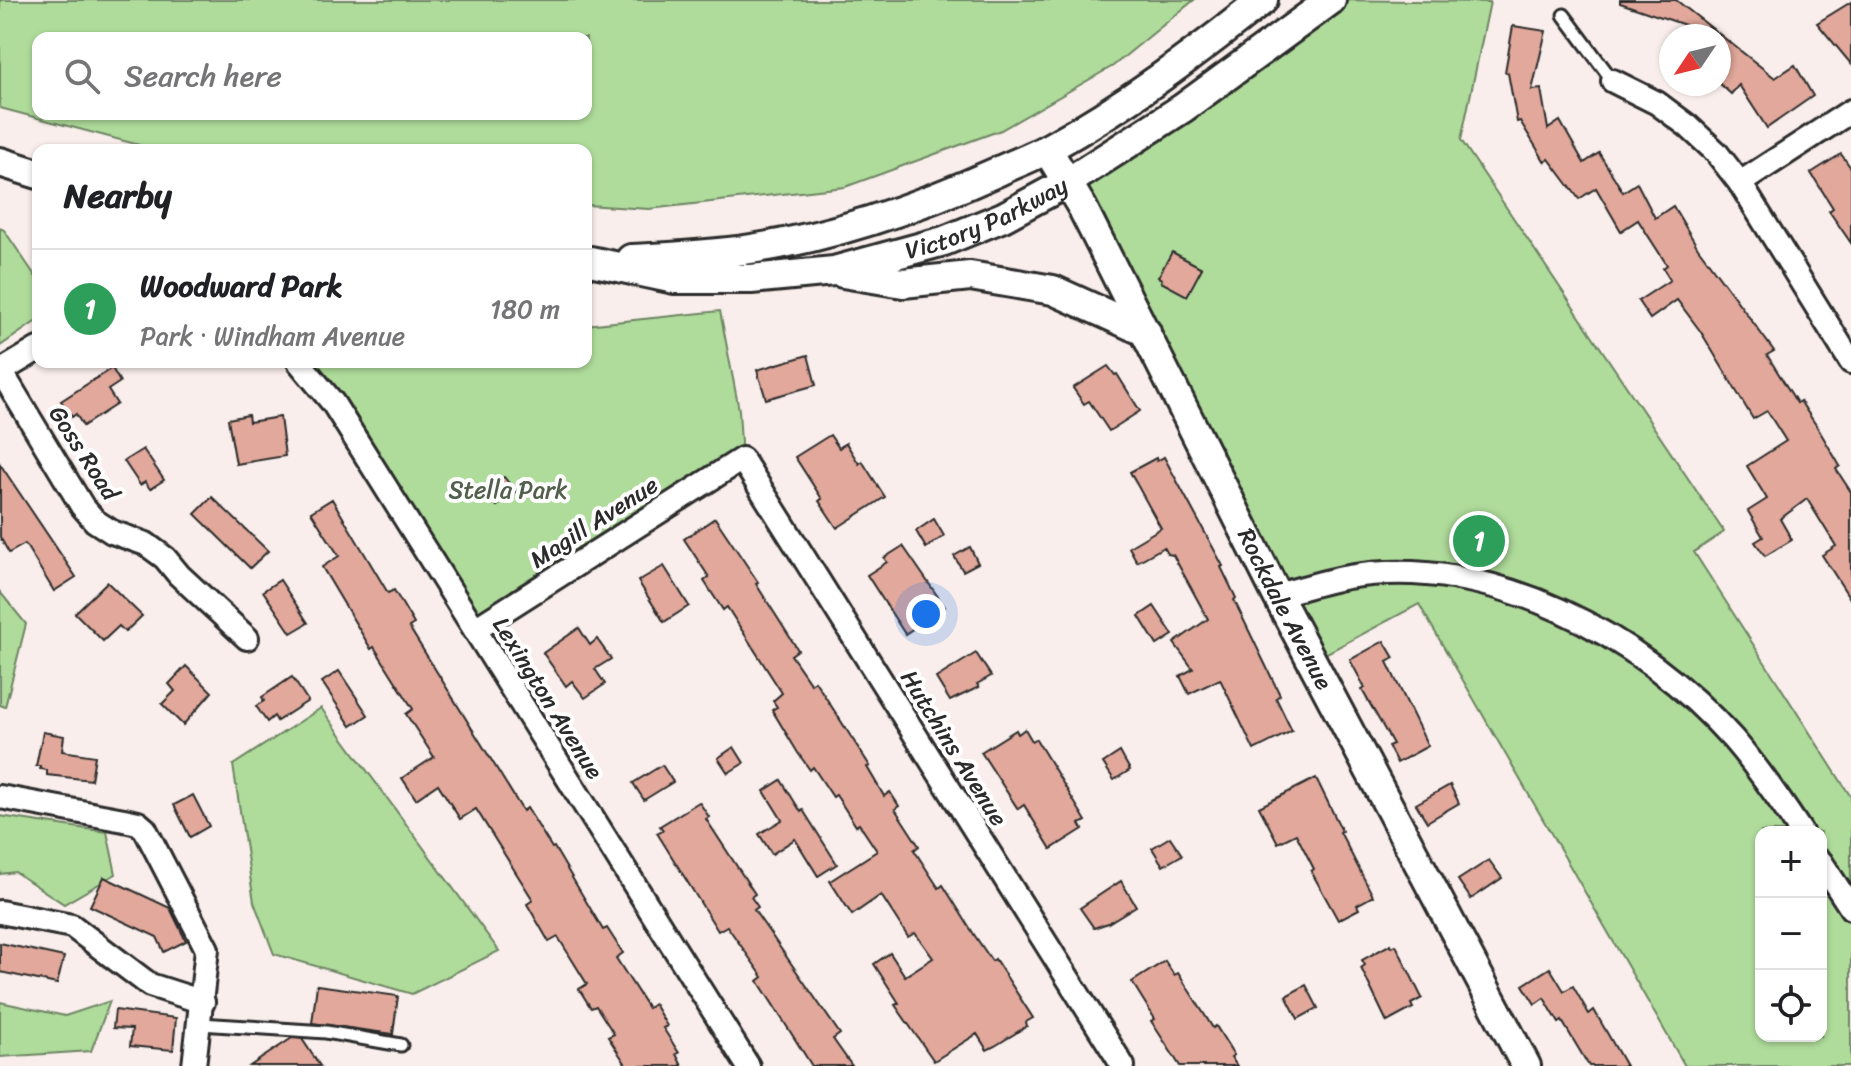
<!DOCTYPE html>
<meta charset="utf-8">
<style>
:root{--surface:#fff;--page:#f6f6f6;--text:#202124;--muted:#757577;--line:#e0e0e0;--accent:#d1495b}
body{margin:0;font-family:Sriracha,sans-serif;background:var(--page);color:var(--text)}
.controls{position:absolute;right:24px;bottom:24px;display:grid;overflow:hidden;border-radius:16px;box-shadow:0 2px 6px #0004}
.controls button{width:72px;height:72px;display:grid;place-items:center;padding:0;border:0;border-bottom:2px solid var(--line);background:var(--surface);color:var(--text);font:40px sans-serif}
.compass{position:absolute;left:1659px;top:24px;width:72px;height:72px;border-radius:50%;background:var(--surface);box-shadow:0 2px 6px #0004;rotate:235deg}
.you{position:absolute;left:926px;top:614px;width:28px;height:28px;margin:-20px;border:6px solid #fff;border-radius:50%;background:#1a73e8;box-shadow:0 0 0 12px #1a73e833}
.badge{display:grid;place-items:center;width:52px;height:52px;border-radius:50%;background:var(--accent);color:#fff;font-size:26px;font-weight:700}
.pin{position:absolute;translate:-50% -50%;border:4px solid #fff;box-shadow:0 2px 8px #0006}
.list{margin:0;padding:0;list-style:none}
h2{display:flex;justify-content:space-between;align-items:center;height:104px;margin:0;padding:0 32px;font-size:34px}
h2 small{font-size:26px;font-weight:400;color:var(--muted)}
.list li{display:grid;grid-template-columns:52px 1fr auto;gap:24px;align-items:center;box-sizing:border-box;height:120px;padding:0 32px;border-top:2px solid var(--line)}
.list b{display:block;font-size:30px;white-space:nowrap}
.list p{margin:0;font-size:26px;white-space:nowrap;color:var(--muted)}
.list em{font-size:26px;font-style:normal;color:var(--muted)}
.icon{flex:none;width:44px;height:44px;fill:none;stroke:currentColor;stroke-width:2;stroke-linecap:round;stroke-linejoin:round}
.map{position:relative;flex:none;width:1851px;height:1066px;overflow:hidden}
.search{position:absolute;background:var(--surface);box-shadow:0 2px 6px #0004;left:32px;top:32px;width:560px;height:88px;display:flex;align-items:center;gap:20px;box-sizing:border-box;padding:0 28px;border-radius:16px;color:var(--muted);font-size:30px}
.panel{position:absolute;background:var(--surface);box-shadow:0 2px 6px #0004;left:32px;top:144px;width:560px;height:224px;border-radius:16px}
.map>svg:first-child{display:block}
</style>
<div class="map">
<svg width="1851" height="1066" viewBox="0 0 1851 1066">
<rect width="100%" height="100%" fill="#f9eeeb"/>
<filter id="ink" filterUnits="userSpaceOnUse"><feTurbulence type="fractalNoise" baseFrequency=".0125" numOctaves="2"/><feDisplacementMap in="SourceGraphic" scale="16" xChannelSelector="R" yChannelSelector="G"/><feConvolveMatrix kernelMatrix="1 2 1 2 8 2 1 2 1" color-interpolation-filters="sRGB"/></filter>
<g filter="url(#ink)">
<g fill="#afdc9b" stroke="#6d8463" stroke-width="2" fill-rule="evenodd">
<path d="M0 0H1194L1113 66 1001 130 845 187 649 209 586 205V150H158L0 108ZM38 38H586V114H38Z"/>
<path d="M1331 0 1490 2 1461 140 1724 532 1694 552 1851 797V1066H1685L1419 604 1312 661 1068 182ZM1761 832H1821V1036H1761Z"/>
<polygon points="0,228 4,230 38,280 38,320 0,346"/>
<polygon points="720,311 739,410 742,459 475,629 299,362 586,362 586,325"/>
<polygon points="0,592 26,624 5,707 0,705"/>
<polygon points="321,708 499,951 412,994 274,954 254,902 233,765"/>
<polygon points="0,816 107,832 116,874 64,904 15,872 0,874"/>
<polygon points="110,1001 91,1051 0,1057 0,1002 65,1016"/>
</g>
<g fill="#e1a89b" stroke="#2b2b2b" stroke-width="2">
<polygon points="1620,0 1676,0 1775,78 1795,65 1813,96 1767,128 1739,85 1731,94 1719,83 1719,36 1684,36 1691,27 1620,3"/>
<polygon points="1851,2 1851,64 1817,23"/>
<polygon points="1513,26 1546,31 1532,90 1541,89 1548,129 1560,121 1584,163 1599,153 1623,192 1637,183 1655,218 1673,206 1698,248 1774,351 1767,355 1797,403 1800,401 1816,425 1840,466 1836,469 1851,492 1851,600 1822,555 1836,546 1807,499 1780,519 1792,540 1765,556 1755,542 1763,537 1748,511 1767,499 1747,466 1786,441 1767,411 1753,419 1701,332 1677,300 1650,319 1638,301 1670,280 1663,268 1667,265 1638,220 1621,231 1596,188 1579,199 1549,159 1545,162 1520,121 1517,122 1508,73 1505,72"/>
<polygon points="1841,154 1851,168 1851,243 1829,211 1833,208 1811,173"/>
<polygon points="1172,252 1202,268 1187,296 1161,282 1162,279 1158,277"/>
<polygon points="808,355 816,385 766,399 757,370"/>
<polygon points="1108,366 1115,375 1117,374 1140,411 1109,431 1089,401 1084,404 1073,388"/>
<polygon points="112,368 120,382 108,390 117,404 83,426 76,414 72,417 61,401"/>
<polygon points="248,415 249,422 280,417 285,456 236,464 228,419"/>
<polygon points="830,435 839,448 846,443 859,464 862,461 885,497 837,528 819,501 822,499 795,457"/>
<polygon points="143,449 164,480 150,489 145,482 140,485 124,461"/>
<polygon points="1164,457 1223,566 1221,567 1236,598 1234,600 1280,695 1276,698 1292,731 1254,750 1220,679 1189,694 1180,676 1193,669 1174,643 1208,619 1173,555 1168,554 1164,547 1137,562 1129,547 1161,528 1130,472 1156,458 1157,461"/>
<polygon points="0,464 76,577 54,591 25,544 9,553 0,537"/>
<polygon points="504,477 516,492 497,506 486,490"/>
<polygon points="212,497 268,551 250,568 195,514"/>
<polygon points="332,499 388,593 394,590 414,624 409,627 523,811 527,808 552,848 554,847 603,930 607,928 623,953 616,958 648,1008 654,1004 667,1026 663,1028 679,1053 676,1054 682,1066 627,1066 608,1037 614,1034 596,1006 591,1008 579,989 587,984 558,937 549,942 527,904 533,900 476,809 460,819 438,784 416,799 402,778 434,757 406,714 413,709 374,647 371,649 322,567 339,556 311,512"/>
<polygon points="715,518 758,582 756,584 798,650 791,655 811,684 815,681 870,766 867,767 884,796 890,792 899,806 895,809 919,846 914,850 936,884 939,888 943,885 975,936 992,961 995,959 1033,1018 1026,1022 1027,1026 995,1046 987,1050 977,1034 934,1061 895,1005 899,1003 874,964 890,953 905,976 933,958 915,933 908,937 881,895 852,915 830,881 877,851 859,824 856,826 836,795 833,797 813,767 810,770 798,753 772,710 777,707 773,701 782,693 727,607 723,610 704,581 709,577 684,539"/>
<polygon points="934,519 944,536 926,548 916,531"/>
<polygon points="903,546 945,607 905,634 867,575 887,562 884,558"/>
<polygon points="970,547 978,563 963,571 954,556"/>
<polygon points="664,566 689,606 664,622 638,581"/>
<polygon points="280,580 308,623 291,633 263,591"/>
<polygon points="107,582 142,616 125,632 119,626 103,641 75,613"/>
<polygon points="1154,606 1173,635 1157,645 1139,616"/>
<polygon points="579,628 590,645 597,639 611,659 595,669 605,684 585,698 572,681 566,686 543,653"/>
<polygon points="1384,641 1394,658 1387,662 1428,746 1397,763 1388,746 1393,744 1362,690 1365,688 1350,660"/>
<polygon points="976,653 991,676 977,684 979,687 950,701 936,678"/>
<polygon points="186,666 212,692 183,725 162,704 175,691 169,684"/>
<polygon points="339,671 368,715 351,726 322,682"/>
<polygon points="292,677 308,701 277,721 274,716 267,722 256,706 264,701 262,697"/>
<polygon points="1025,729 1032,741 1036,739 1086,821 1080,824 1083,829 1051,849 1024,805 1018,809 981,752 1016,730 1018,734"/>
<polygon points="43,732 64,736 62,751 95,756 91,780 47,775 47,770 40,769 40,766 36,766"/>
<polygon points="734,747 744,763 728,773 718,758"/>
<polygon points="1120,752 1130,770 1114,780 1103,763"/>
<polygon points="662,765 673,782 644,800 633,783"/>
<polygon points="1316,778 1342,831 1340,832 1373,896 1357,905 1359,909 1338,920 1311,871 1314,869 1296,834 1278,843 1259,807"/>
<polygon points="781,780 801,812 803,810 837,864 818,876 795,839 772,854 759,834 782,820 764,791"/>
<polygon points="1450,785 1459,803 1427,822 1416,804"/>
<polygon points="193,795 209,826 190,837 174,805"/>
<polygon points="699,802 709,817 706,819 755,894 751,897 758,907 754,910 840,1034 833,1039 852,1066 812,1066 758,981 763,977 727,926 718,931 657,833 663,830 660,826"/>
<polygon points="1170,837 1182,855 1163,866 1152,848"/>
<polygon points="1489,860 1502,878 1471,899 1458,880"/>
<polygon points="104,877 170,908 186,941 164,952 157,937 90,906"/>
<polygon points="1121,881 1136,906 1108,923 1094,928 1080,908"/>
<polygon points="0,943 64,957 57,984 0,972"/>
<polygon points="1391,944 1392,947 1396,945 1422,998 1411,1004 1413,1008 1387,1022 1361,968 1365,965 1362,960"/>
<polygon points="1165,961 1174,975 1178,973 1213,1028 1216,1026 1234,1055 1231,1057 1237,1066 1180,1066 1151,1021 1155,1019 1132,982"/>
<polygon points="1550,968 1564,991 1573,986 1589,1014 1594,1010 1626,1066 1589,1066 1562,1021 1559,1023 1544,998 1535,1004 1523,985"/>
<polygon points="317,985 398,996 393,1034 312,1023"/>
<polygon points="1306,985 1318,1008 1298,1019 1286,996"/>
<polygon points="115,1010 176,1018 173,1050 130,1046 132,1029 113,1028"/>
<polygon points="292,1038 302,1039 320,1066 250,1066"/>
</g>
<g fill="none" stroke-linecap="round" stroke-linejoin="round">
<g stroke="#2b2b2b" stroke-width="17">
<g id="service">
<polyline points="1564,15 1613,81"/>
<polyline points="200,1024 326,1032 401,1045"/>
</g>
</g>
<g stroke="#2b2b2b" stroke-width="28">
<g id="minor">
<polyline points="1613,81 1657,103 1688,126 1716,152 1740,183 1851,362"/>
<polyline points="1740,183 1851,111"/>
<polyline points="299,362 333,403 748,1066"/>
<polyline points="1,371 82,506 95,521 112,532 146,544 165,558 179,575 247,638"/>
<polyline points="0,372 38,349"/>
<path d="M1277 595C1301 589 1324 581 1348 577 1490 553 1641 635 1733 739 1758 768 1780 800 1801 832"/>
<polyline points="475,629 742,459 1123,1066"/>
<polyline points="0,797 124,820 138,823 145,829 207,949 194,1066"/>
<polyline points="1821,862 1851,908"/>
<polyline points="0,912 72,926 150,985 203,1002"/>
</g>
</g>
<g stroke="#2b2b2b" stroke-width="34">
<g id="tertiary">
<path id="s1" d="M1047 149 1082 207 1277 595 1526 1066"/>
<polyline points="0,162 38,174"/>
<path d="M631 259C671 257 712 255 751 249 836 236 921 206 999 171 1016 163 1033 157 1049 148 1124 107 1195 54 1263 0"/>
<path id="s2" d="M590 261 675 279H751L834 271 944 241 1003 217 1068 182 1183 108 1331 0"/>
<polyline points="843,273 903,283 970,276 1053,290 1146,332"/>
</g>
</g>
<use href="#service" stroke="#fff" stroke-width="11"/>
<use href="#minor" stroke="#fff" stroke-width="22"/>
<use href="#tertiary" stroke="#fff" stroke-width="28"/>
</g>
</g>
<g text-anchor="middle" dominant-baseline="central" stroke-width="8" stroke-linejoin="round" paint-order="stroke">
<g font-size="24" fill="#2b2b2b" stroke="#fff">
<text stroke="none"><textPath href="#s2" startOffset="408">Victory Parkway</textPath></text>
<text transform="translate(84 453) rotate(57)">Goss Road</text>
<text transform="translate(594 522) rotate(-33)">Magill Avenue</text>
<text stroke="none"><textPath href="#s1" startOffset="518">Rockdale Avenue</textPath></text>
<text transform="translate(548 698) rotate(58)">Lexington Avenue</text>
<text transform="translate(954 748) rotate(58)">Hutchins Avenue</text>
</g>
<g font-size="24" fill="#53604d" stroke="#fff">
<text x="508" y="490">Stella Park</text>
</g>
</g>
</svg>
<div class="controls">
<button>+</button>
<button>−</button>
<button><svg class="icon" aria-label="locate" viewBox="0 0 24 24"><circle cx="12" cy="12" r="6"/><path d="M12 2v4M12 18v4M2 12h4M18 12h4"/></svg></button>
</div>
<svg class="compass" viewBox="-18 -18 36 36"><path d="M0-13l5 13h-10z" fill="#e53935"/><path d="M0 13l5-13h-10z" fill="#757577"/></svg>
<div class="you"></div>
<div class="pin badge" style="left:1479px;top:541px;background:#2e9e5b">1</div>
<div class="search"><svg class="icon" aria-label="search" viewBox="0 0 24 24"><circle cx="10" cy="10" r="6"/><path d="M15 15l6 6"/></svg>Search here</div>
<section class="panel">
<h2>Nearby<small></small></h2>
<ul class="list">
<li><span class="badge" style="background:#2e9e5b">1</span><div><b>Woodward Park</b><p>Park · Windham Avenue</p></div><em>180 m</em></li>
</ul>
</section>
</div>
